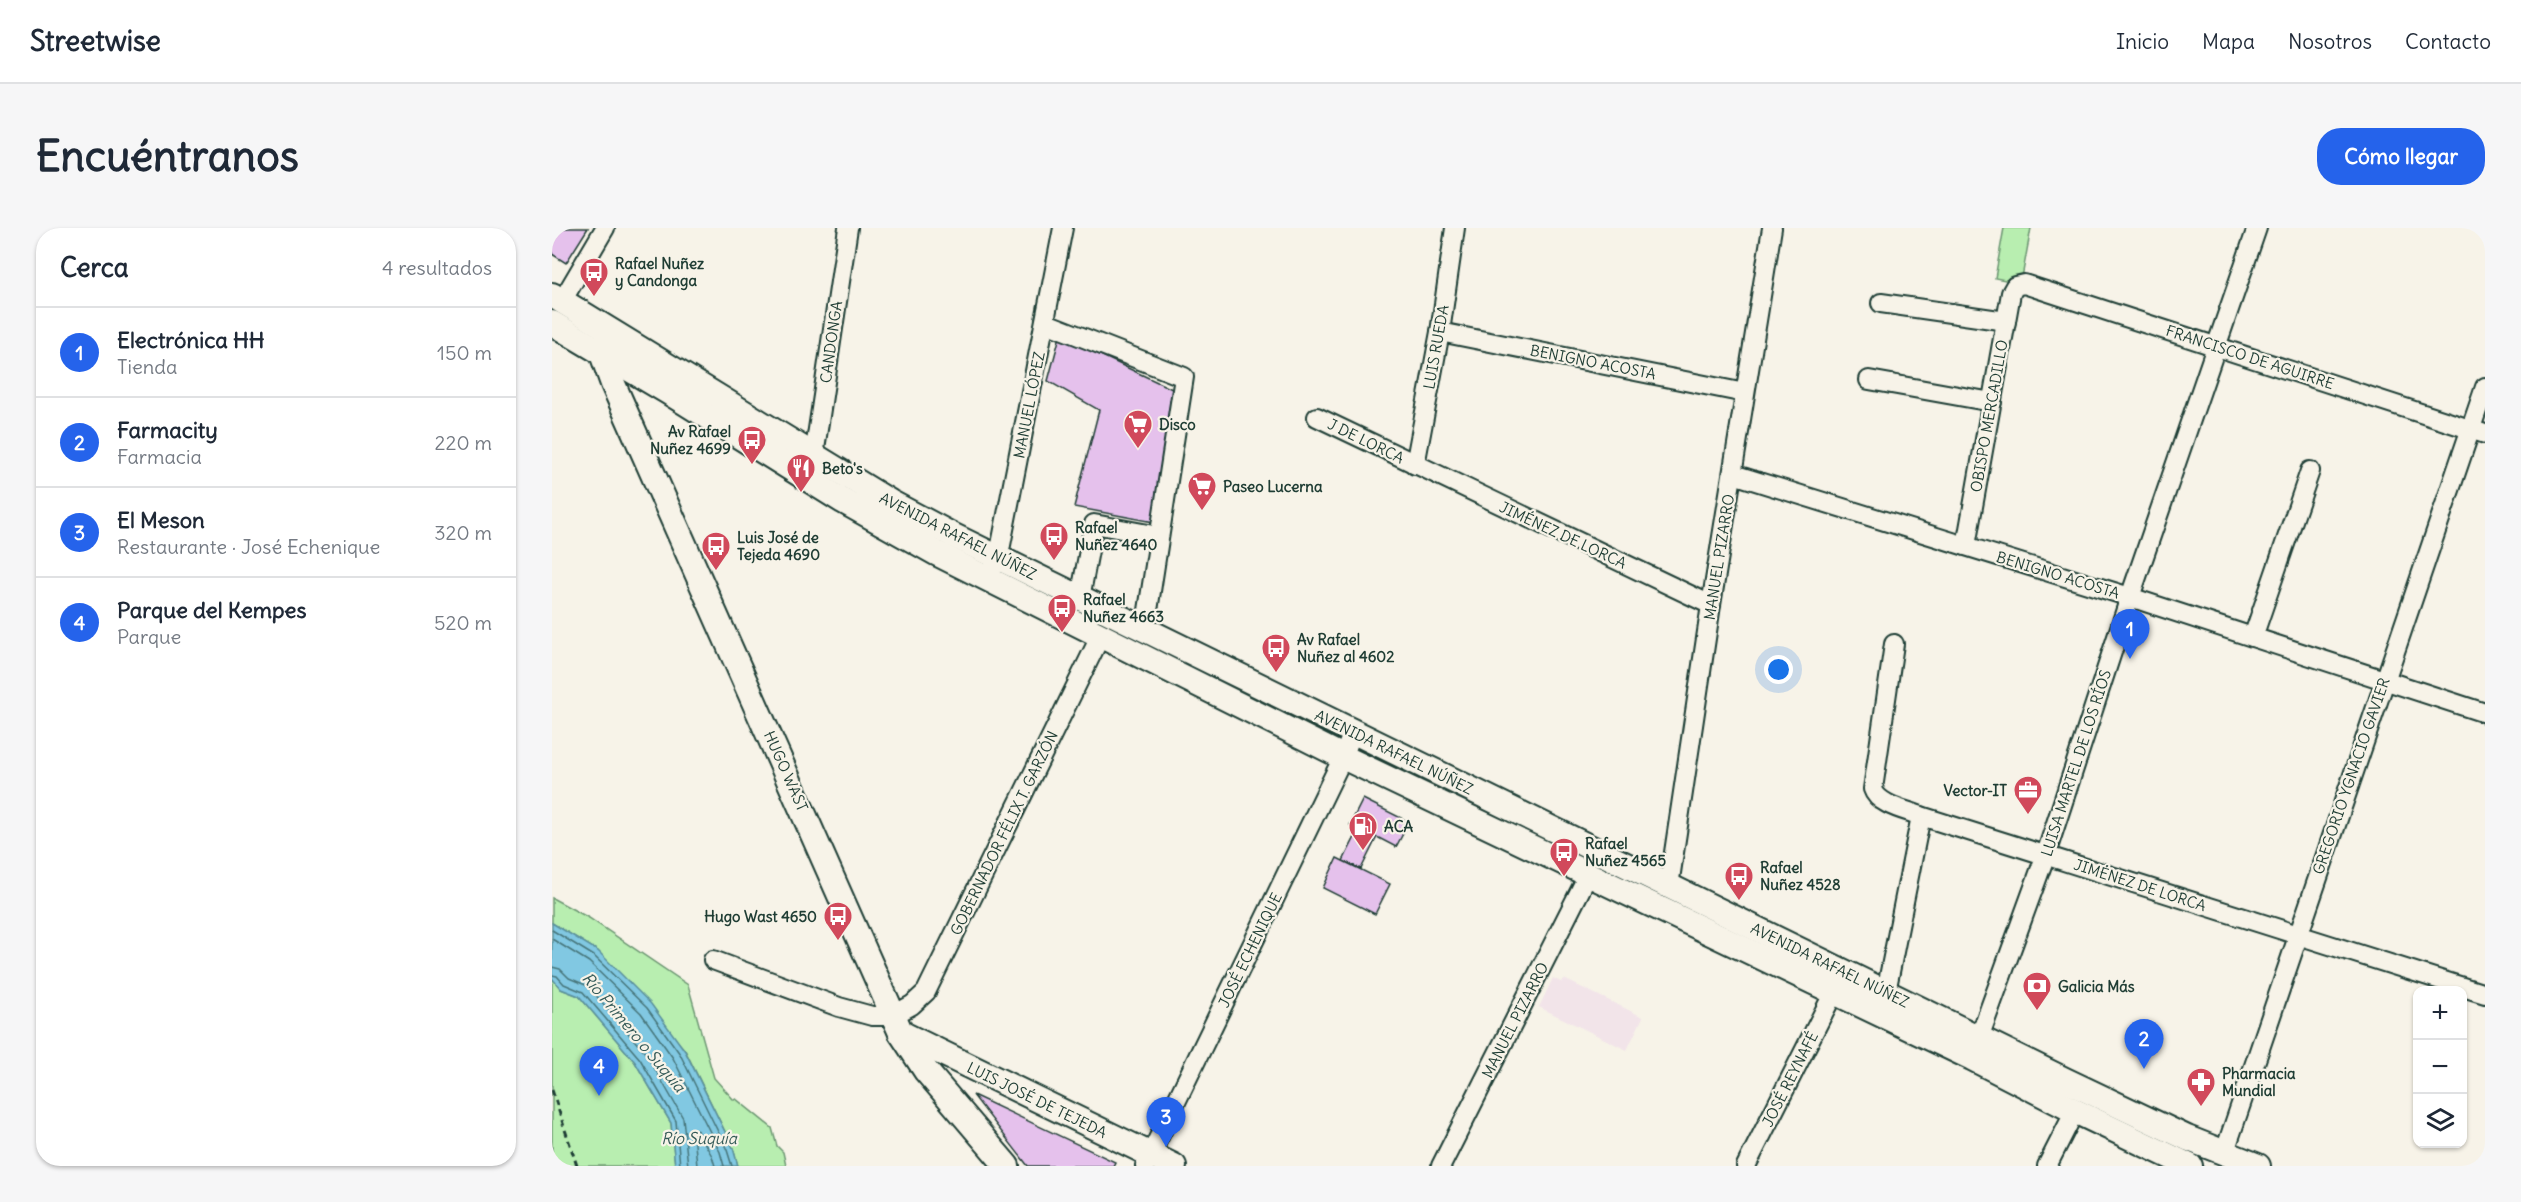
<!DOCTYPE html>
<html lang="es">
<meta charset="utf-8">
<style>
:root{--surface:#fff;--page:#f6f6f7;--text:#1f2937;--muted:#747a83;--line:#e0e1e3;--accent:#2563eb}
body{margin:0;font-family:Delius,sans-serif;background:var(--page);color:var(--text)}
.controls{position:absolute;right:18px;bottom:18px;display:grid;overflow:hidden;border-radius:12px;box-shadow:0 2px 4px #0004}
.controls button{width:54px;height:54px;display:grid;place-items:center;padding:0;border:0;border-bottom:2px solid var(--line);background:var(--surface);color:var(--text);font:30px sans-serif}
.you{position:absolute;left:1227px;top:442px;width:21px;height:21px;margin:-15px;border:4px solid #fff;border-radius:50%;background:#1a73e8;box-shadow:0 0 0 9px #1a73e833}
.badge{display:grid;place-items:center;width:39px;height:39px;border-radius:50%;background:var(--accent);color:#fff;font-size:20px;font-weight:700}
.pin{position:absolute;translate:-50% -50px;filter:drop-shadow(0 2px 3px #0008)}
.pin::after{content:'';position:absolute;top:32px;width:21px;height:18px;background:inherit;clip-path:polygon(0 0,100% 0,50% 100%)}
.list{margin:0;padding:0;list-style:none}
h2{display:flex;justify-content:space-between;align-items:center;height:78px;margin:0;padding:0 24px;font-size:26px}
h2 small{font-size:20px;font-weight:400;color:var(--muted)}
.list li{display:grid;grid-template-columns:39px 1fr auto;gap:18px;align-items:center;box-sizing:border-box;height:90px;padding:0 24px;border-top:2px solid var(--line)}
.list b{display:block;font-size:22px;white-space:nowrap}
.list p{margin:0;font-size:20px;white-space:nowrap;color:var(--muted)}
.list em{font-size:20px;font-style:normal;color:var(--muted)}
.icon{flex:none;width:33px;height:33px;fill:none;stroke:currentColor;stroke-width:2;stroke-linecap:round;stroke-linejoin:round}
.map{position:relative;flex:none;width:1933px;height:938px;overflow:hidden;border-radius:24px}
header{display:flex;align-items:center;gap:36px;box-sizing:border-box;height:84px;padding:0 30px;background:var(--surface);border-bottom:2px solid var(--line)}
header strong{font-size:28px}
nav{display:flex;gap:33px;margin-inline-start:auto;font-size:21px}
.intro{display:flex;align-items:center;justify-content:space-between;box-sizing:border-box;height:144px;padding:0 36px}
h1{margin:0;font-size:42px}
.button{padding:15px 27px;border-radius:24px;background:var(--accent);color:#fff;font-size:21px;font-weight:700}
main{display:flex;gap:36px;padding:0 36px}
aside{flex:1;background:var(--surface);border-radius:24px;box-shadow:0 2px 4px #0004}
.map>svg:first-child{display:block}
</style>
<header>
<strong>Streetwise</strong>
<nav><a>Inicio</a><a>Mapa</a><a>Nosotros</a><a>Contacto</a></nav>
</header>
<div class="intro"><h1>Encuéntranos</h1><a class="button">Cómo llegar</a></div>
<main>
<aside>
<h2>Cerca<small>4 resultados</small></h2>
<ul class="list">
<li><span class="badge">1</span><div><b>Electrónica HH</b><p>Tienda</p></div><em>150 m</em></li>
<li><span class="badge">2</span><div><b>Farmacity</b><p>Farmacia</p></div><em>220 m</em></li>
<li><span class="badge">3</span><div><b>El Meson</b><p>Restaurante · José Echenique</p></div><em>320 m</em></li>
<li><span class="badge">4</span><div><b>Parque del Kempes</b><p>Parque</p></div><em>520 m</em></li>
</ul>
</aside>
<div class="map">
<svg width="1933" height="938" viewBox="0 0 1933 938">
<rect width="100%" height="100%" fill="#f7f3e8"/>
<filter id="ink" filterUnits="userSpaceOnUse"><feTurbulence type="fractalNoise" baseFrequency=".0167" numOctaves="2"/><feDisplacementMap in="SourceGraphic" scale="12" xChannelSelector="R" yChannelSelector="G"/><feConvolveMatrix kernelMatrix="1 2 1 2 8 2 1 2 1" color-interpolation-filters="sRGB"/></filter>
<g filter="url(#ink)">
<polygon fill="#f2e4e9" points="1001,750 1009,754 1012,751 1091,789 1075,822 987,779"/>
<g fill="#b8eeb0" stroke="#6c9672" stroke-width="1.5">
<polygon points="1452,0 1479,0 1469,55 1443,50"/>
<polygon points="0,670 37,690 136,757 162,850 182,872 184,871 220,900 225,918 231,924 234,938 186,938 181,920 133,822 46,723 0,695"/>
<polygon points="0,750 9,761 27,768 83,834 119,895 123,938 0,938"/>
</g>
<polygon fill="#81c8e2" stroke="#5a909c" stroke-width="1.5" points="0,695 46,723 99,776 133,823 181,920 186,938 123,938 119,895 83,834 27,768 9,761 0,750"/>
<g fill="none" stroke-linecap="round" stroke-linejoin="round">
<g stroke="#46757a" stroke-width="1.5">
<polyline points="0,702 42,728 95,780 128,826 175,922 180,938"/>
<polyline points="0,711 37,734 89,785 121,830 168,924 172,938"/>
<polyline points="0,739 8,741 17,750 36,758 95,827 131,890 136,938"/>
<polyline points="0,747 5,748 12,756 31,764 88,831 124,893 128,938"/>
<polyline points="145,938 142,905 145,902 160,928 163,938"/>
</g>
</g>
<g fill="#e5c1ec" stroke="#1f3d34" stroke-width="1.5">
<polygon points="0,0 36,0 14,35 0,26"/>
<polygon points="508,108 620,161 602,294 522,279 547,182 496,153"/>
<polygon points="811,571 857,594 844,619 825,609 809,641 791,633 807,601 798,597"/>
<polygon points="785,630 838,656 823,686 771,660"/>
<polygon points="421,867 563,934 561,938 476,938"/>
</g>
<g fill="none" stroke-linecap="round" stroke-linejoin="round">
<g stroke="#1f3d34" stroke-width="22">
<g id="minor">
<polyline points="10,73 53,0"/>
<polyline points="1329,75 1454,93"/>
<polyline points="494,95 632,149 593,402"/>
<polyline points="888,104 1193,165"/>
<polyline points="1317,152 1440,174"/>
<polyline points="765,189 1159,377"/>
<polyline points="262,228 296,0"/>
<polyline points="863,237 888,104 903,0"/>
<polyline points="1181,246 1578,369 1933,485"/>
<polyline points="1414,318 1459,65 1463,58 1472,56 1933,206"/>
<polyline points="441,339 449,317 511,0"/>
<polyline points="528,370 542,296 607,308"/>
<polyline points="1701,409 1758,243"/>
<path d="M1342 416 1321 561C1326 577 1354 582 1369 588L1933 766"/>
<polyline points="1117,658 1159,377 1220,0"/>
<polyline points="161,732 287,779 320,788 340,788 360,777 374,764 548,409"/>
<polyline points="1334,764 1369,588"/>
<polyline points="1423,821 1494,626 1578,369 1705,0"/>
<polyline points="1672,926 1933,159"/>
<polyline points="593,938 791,529 801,504"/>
<polyline points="889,938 1036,647"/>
<polyline points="1194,938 1282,764"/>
<polyline points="1495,938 1523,883"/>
</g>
</g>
<g stroke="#1f3d34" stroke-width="28">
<g id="major">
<polyline points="0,67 338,274 400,307 1513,852 1635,910 1706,938"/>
<polyline points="0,95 116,164 291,273 384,325 791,529 1420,830 1523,883 1638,938"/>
<polyline points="48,120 61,156 349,805 374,843 455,938"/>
<polyline points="349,805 622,938"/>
</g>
</g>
<polyline stroke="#1f3d34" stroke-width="3" stroke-dasharray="6 4.5" stroke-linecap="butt" points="0,862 25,938"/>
<use href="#minor" stroke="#f7f3e8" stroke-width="18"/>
<use href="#major" stroke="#f7f3e8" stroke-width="24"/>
</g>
</g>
<defs>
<g id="bus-pin" transform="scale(1.5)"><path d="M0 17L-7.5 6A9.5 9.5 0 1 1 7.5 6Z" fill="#d1495b" stroke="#f7f3e8"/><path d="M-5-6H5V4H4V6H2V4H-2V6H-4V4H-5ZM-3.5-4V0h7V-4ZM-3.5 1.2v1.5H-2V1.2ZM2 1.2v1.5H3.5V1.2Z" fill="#fff"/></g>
<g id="supermarket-pin" transform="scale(1.5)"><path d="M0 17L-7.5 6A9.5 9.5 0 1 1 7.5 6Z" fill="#d1495b" stroke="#f7f3e8"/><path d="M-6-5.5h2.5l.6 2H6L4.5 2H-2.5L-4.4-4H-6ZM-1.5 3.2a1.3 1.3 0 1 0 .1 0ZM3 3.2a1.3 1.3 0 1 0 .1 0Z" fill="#fff"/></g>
<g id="restaurant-pin" transform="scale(1.5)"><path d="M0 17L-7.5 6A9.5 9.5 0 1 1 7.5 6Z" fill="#d1495b" stroke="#f7f3e8"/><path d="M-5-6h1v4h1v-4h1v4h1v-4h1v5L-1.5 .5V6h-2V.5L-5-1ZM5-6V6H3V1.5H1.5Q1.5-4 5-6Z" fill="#fff"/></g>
<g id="office-pin" transform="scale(1.5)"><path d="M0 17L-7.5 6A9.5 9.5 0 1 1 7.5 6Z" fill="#d1495b" stroke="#f7f3e8"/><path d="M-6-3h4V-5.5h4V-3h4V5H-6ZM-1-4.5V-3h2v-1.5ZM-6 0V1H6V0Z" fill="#fff"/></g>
<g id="fuel-pin" transform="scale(1.5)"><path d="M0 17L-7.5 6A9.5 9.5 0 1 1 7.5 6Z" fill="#d1495b" stroke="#f7f3e8"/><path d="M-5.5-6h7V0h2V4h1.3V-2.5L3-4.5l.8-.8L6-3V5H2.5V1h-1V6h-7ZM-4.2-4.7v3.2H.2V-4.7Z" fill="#fff"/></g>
<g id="bank-pin" transform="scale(1.5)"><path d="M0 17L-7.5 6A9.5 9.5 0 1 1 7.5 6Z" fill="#d1495b" stroke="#f7f3e8"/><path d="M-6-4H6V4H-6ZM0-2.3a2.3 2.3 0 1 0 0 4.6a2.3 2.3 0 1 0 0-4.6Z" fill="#fff"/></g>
<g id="pharmacy-pin" transform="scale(1.5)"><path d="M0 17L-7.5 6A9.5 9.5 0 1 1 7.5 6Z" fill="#d1495b" stroke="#f7f3e8"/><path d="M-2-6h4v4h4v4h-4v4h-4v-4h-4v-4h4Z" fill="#fff"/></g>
</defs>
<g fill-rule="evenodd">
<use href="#bus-pin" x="42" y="44"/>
<use href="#supermarket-pin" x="586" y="196"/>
<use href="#bus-pin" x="200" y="212"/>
<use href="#restaurant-pin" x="249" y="240"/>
<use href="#supermarket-pin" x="650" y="258"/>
<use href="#bus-pin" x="502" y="308"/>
<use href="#bus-pin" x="164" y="318"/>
<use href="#bus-pin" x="510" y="380"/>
<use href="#bus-pin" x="724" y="420"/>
<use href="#office-pin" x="1476" y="562"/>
<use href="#fuel-pin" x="811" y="598"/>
<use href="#bus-pin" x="1012" y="624"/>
<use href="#bus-pin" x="1187" y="648"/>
<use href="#bus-pin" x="286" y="688"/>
<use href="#bank-pin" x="1485" y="758"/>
<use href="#pharmacy-pin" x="1649" y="854"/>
</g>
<g text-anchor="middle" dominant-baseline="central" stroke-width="4.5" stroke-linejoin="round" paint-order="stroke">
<g font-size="15" font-weight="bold" fill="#1f3d34" stroke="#f7f3e8" text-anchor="start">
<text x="63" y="35">Rafael Nuñez<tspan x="63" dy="17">y Candonga</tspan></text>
<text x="607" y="196">Disco</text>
<text x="179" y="203" text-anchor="end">Av Rafael<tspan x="179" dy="17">Nuñez 4699</tspan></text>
<text x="270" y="240">Beto's</text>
<text x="671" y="258">Paseo Lucerna</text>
<text x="523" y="299">Rafael<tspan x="523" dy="17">Nuñez 4640</tspan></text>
<text x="185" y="309">Luis José de<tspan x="185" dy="17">Tejeda 4690</tspan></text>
<text x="531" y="371">Rafael<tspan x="531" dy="17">Nuñez 4663</tspan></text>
<text x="745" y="411">Av Rafael<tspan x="745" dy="17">Nuñez al 4602</tspan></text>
<text x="1455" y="562" text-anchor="end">Vector-IT</text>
<text x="832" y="598">ACA</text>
<text x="1033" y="615">Rafael<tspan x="1033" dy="17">Nuñez 4565</tspan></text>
<text x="1208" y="639">Rafael<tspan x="1208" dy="17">Nuñez 4528</tspan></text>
<text x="265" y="688" text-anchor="end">Hugo Wast 4650</text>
<text x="1506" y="758">Galicia Más</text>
<text x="1670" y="845">Pharmacia<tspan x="1670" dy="17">Mundial</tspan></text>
</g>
<g font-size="15" fill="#1f3d34" stroke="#f7f3e8">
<text transform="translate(279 114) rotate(-82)">CANDONGA</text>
<text transform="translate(884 119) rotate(-80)">LUIS RUEDA</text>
<text transform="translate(1698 129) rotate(18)">FRANCISCO DE AGUIRRE</text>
<text transform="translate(1041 134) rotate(11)">BENIGNO ACOSTA</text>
<text transform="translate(477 177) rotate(-79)">MANUEL LÓPEZ</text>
<text transform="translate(1437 188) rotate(-80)">OBISPO MERCADILLO</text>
<text transform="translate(814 213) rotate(26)">J DE LORCA</text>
<text transform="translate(1011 307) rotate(25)">JIMÉNEZ DE LORCA</text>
<text transform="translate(406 308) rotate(27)">AVENIDA RAFAEL NÚÑEZ</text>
<text transform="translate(1167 329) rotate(-81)">MANUEL PIZARRO</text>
<text transform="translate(1506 347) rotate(17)">BENIGNO ACOSTA</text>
<text transform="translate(842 524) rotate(26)">AVENIDA RAFAEL NÚÑEZ</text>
<text transform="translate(1524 535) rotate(-72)">LUISA MARTEL DE LOS RÍOS</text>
<text transform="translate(234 543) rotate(66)">HUGO WAST</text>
<text transform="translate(1799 548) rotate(-71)">GREGORIO YGNACIO GAVIER</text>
<text transform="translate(452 605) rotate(-64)">GOBERNADOR FÉLIX T. GARZÓN</text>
<text transform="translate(1588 657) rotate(18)">JIMÉNEZ DE LORCA</text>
<text transform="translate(698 722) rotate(-64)">JOSÉ ECHENIQUE</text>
<text transform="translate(1278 737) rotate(26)">AVENIDA RAFAEL NÚÑEZ</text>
<text transform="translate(963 792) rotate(-63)">MANUEL PIZARRO</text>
<text transform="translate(1238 851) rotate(-63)">JOSÉ REYNAFÉ</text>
<text transform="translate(485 872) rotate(26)">LUIS JOSÉ DE TEJEDA</text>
</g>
<g font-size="16" font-style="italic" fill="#335957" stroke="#f7f3e8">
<text transform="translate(82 804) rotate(50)">Río Primero o Suquía</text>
<text x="147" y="910">Río Suquía</text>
</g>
</g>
</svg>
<div class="controls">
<button>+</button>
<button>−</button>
<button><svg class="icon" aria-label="layers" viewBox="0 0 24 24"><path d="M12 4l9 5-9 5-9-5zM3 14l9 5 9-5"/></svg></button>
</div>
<div class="you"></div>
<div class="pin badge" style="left:1578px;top:431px">1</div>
<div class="pin badge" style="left:1592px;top:841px">2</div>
<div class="pin badge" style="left:614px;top:919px">3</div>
<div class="pin badge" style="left:47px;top:868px">4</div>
</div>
</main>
